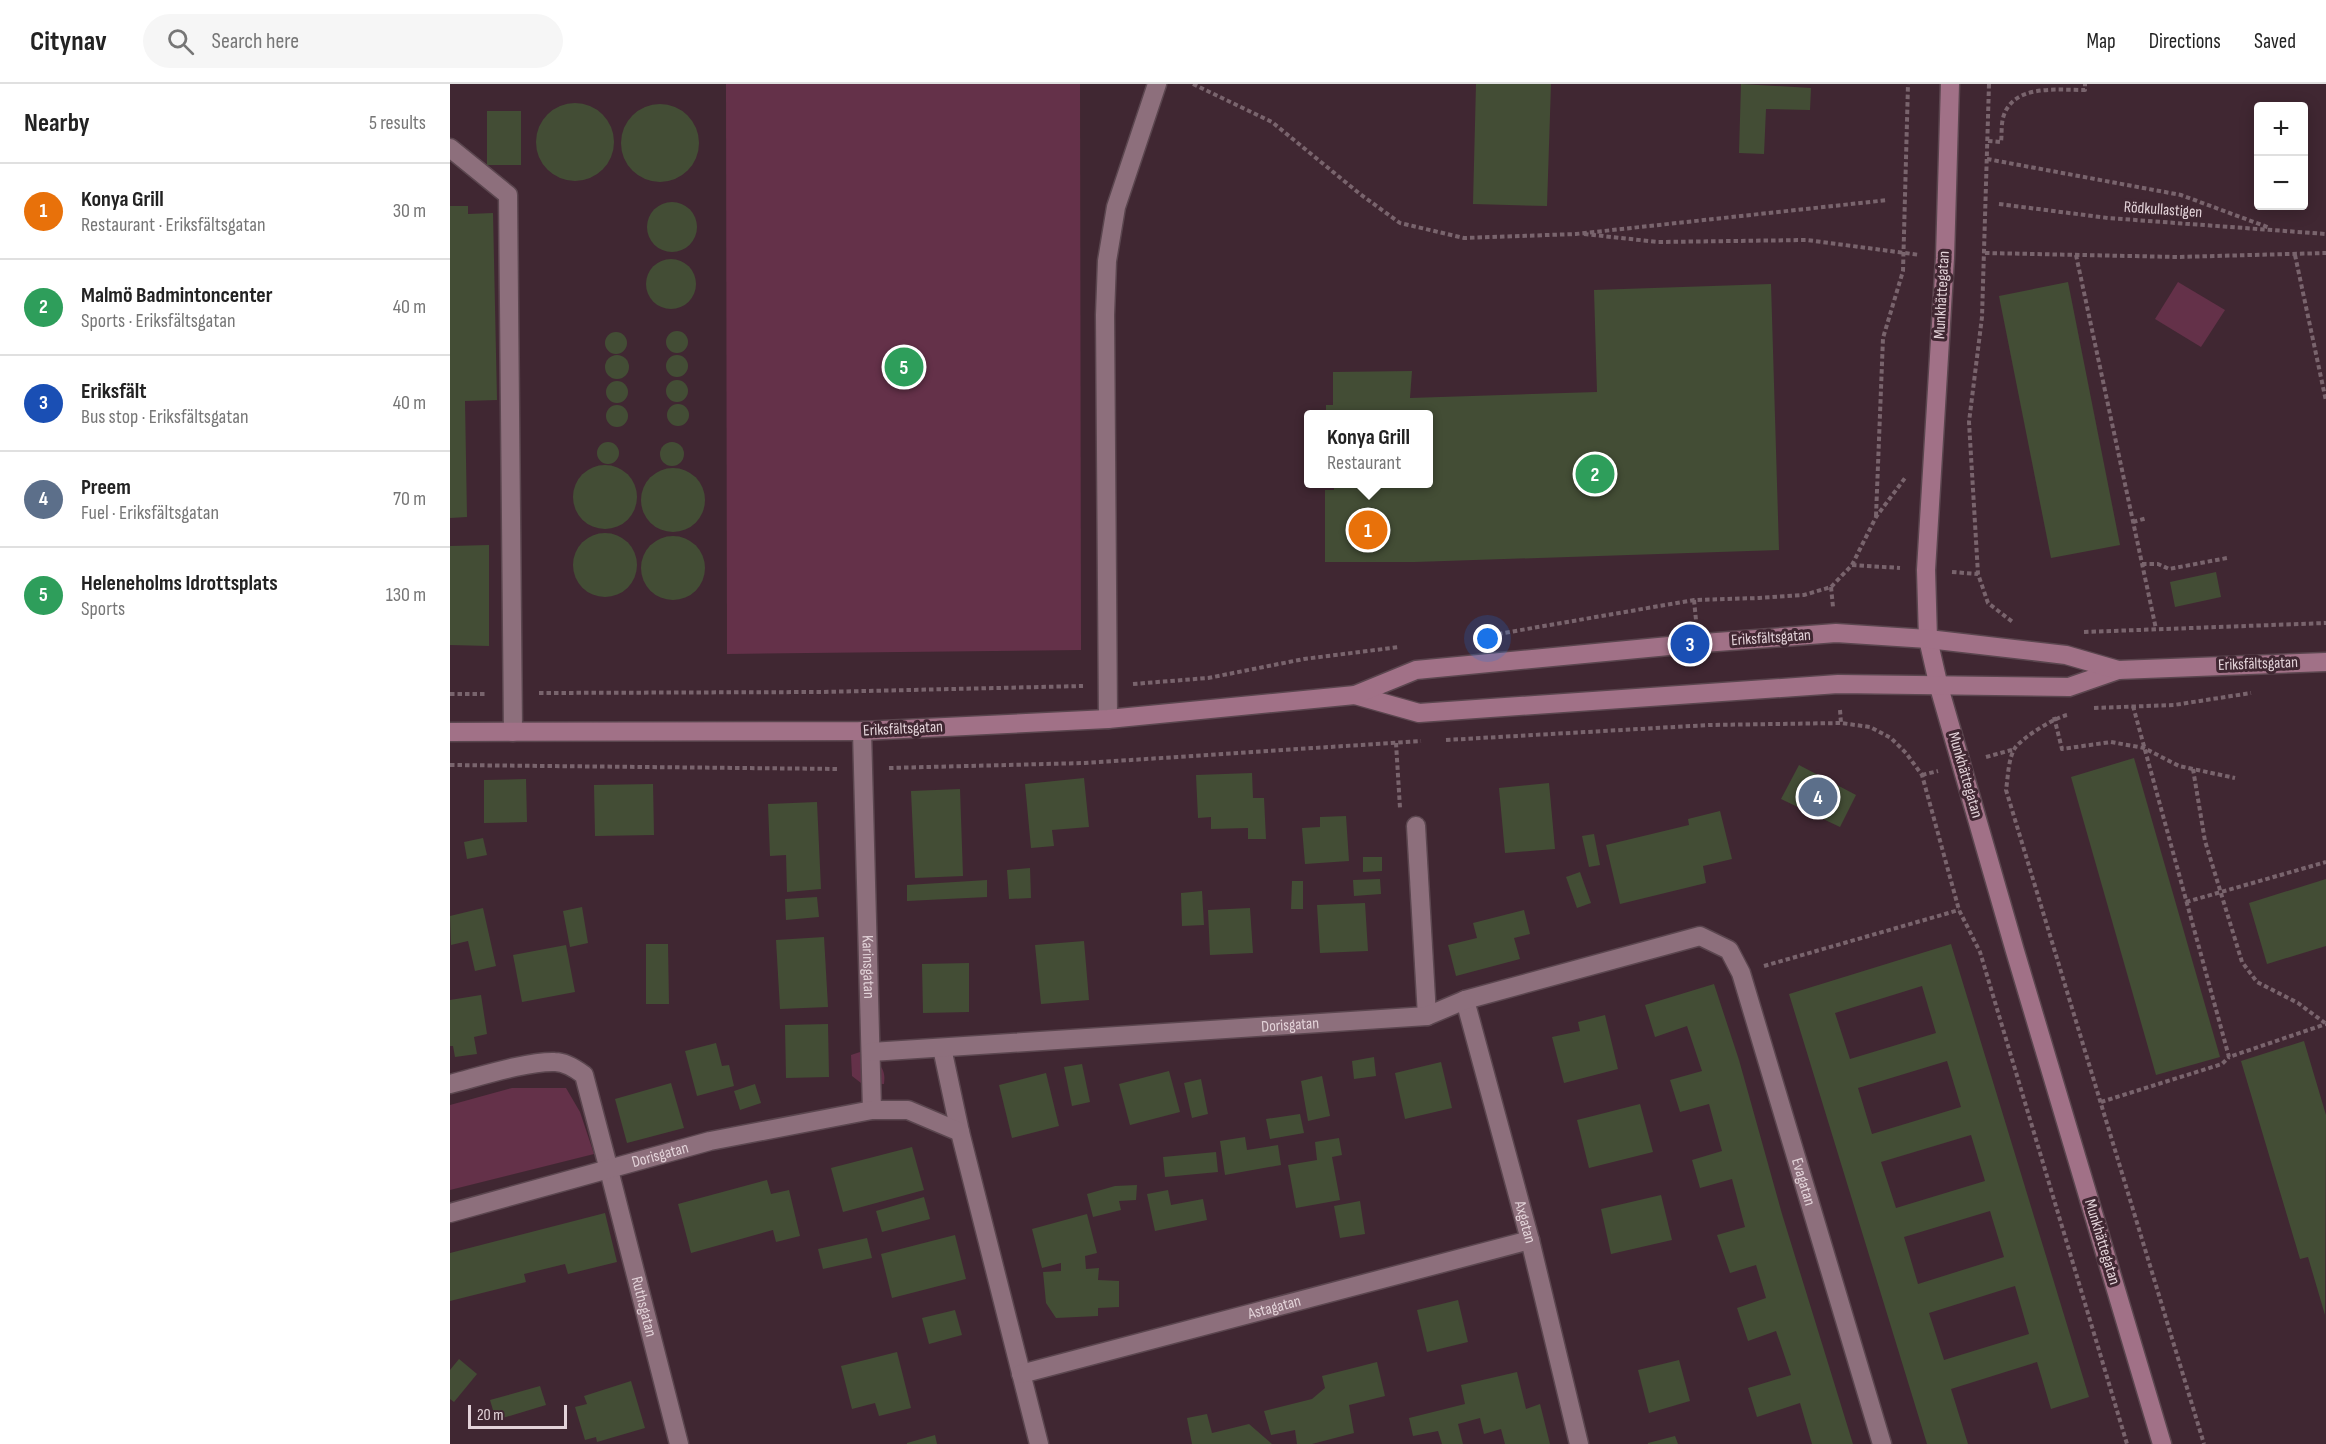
<!DOCTYPE html>
<meta charset="utf-8">
<style>
:root{--surface:#fff;--page:#f6f6f6;--text:#222;--muted:#767676;--line:#e0e0e0;--accent:#0b8043}
body{margin:0;font-family:"Sofia Sans Condensed",sans-serif;background:var(--page);color:var(--text)}
.controls{position:absolute;right:18px;top:18px;display:grid;overflow:hidden;border-radius:6px;box-shadow:0 3px 15px #0003}
.controls button{width:54px;height:54px;display:grid;place-items:center;padding:0;border:0;border-bottom:2px solid var(--line);background:var(--surface);color:var(--text);font:30px sans-serif}
.scale{position:absolute;left:18px;bottom:15px;width:99px;box-sizing:border-box;padding-left:6px;border:3px solid #e3d3d9;border-top:0;font-size:16px;line-height:21px;white-space:nowrap;color:#e3d3d9;-webkit-text-stroke:4px #402732;paint-order:stroke}
.you{position:absolute;left:1038px;top:555px;width:21px;height:21px;margin:-15px;border:4px solid #fff;border-radius:50%;background:#1a73e8;box-shadow:0 0 0 9px #1a73e833}
.badge{display:grid;place-items:center;width:39px;height:39px;border-radius:50%;background:var(--accent);color:#fff;font-size:20px;font-weight:700}
.pin{position:absolute;translate:-50% -50%;border:3px solid #fff;box-shadow:0 2px 6px #0006}
.popup{position:absolute;left:854px;top:326px;width:129px;height:78px;box-sizing:border-box;display:grid;place-content:center;border-radius:6px;background:var(--surface);filter:drop-shadow(0 2px 4px #0005);font-size:20px;white-space:nowrap;color:var(--muted)}
.popup b{font-size:22px;color:var(--text)}
.popup::after{content:'';position:absolute;left:50%;top:100%;margin-left:-12px;border:12px solid transparent;border-top-color:var(--surface)}
.list{margin:0;padding:0;list-style:none}
h2{display:flex;justify-content:space-between;align-items:center;height:78px;margin:0;padding:0 24px;font-size:26px}
h2 small{font-size:20px;font-weight:400;color:var(--muted)}
.list li{display:grid;grid-template-columns:39px 1fr auto;gap:18px;align-items:center;box-sizing:border-box;height:96px;padding:0 24px;border-top:2px solid var(--line)}
.list b{display:block;font-size:22px;white-space:nowrap}
.list p{margin:0;font-size:20px;white-space:nowrap;color:var(--muted)}
.list em{font-size:20px;font-style:normal;color:var(--muted)}
.icon{flex:none;width:33px;height:33px;fill:none;stroke:currentColor;stroke-width:2;stroke-linecap:round;stroke-linejoin:round}
.map{position:relative;flex:none;width:1876px;height:1360px;overflow:hidden}
header{display:flex;align-items:center;gap:36px;box-sizing:border-box;height:84px;padding:0 30px;background:var(--surface);border-bottom:2px solid var(--line)}
header strong{font-size:28px}
nav{display:flex;gap:33px;margin-inline-start:auto;font-size:21px}
.search{width:420px;height:54px;background:var(--page);display:flex;align-items:center;gap:15px;box-sizing:border-box;padding:0 21px;border-radius:33px;color:var(--muted);font-size:22px}
main{display:flex}
aside{flex:1;background:var(--surface)}
.map>svg:first-child{display:block}
</style>
<header>
<strong>Citynav</strong>
<div class="search"><svg class="icon" aria-label="search" viewBox="0 0 24 24"><circle cx="10" cy="10" r="6"/><path d="M15 15l6 6"/></svg>Search here</div>
<nav><a>Map</a><a>Directions</a><a>Saved</a></nav>
</header>
<main>
<aside>
<h2>Nearby<small>5 results</small></h2>
<ul class="list">
<li><span class="badge" style="background:#e8710a">1</span><div><b>Konya Grill</b><p>Restaurant · Eriksfältsgatan</p></div><em>30 m</em></li>
<li><span class="badge" style="background:#2e9e5b">2</span><div><b>Malmö Badmintoncenter</b><p>Sports · Eriksfältsgatan</p></div><em>40 m</em></li>
<li><span class="badge" style="background:#1a4fb4">3</span><div><b>Eriksfält</b><p>Bus stop · Eriksfältsgatan</p></div><em>40 m</em></li>
<li><span class="badge" style="background:#5c6f8a">4</span><div><b>Preem</b><p>Fuel · Eriksfältsgatan</p></div><em>70 m</em></li>
<li><span class="badge" style="background:#2e9e5b">5</span><div><b>Heleneholms Idrottsplats</b><p>Sports</p></div><em>130 m</em></li>
</ul>
</aside>
<div class="map">
<svg width="1876" height="1360" viewBox="0 0 1876 1360">
<rect width="100%" height="100%" fill="#402732"/>
<g fill="#643149">
<polygon points="276,0 630,0 631,566 277,570"/>
<polygon points="1728,198 1775,226 1751,263 1705,235"/>
<path d="M413 967C426 978 437 982 434 1000L411 999 402 992 401 971Z"/>
<polygon points="62,1004 116,1004 130,1028 144,1070 0,1106 0,1021"/>
</g>
<g fill="#434d35" fill-rule="evenodd">
<polygon points="1026,0 1101,0 1097,122 1023,120"/>
<polygon points="1291,0 1361,4 1360,26 1316,25 1314,70 1289,69"/>
<circle cx="125" cy="58" r="39"/>
<circle cx="210" cy="59" r="39"/>
<rect x="37" y="27" width="34" height="54"/>
<circle cx="222" cy="143" r="25"/>
<polygon points="0,122 18,122 18,130 43,129 47,316 15,317 17,433 0,434"/>
<circle cx="221" cy="200" r="25"/>
<polygon points="1618,198 1670,461 1601,474 1549,212"/>
<polygon points="1321,200 1329,466 965,478 875,478 875,406 884,406 884,400 978,400 978,330 876,330 876,321 883,321 883,288 962,287 960,314 1147,308 1144,206"/>
<circle cx="227" cy="258" r="11"/>
<circle cx="166" cy="259" r="11"/>
<circle cx="227" cy="282" r="11"/>
<circle cx="167" cy="283" r="12"/>
<circle cx="227" cy="307" r="11"/>
<circle cx="167" cy="308" r="11"/>
<circle cx="228" cy="331" r="11"/>
<circle cx="167" cy="332" r="11"/>
<circle cx="158" cy="369" r="11"/>
<circle cx="222" cy="370" r="12"/>
<circle cx="155" cy="413" r="32"/>
<circle cx="223" cy="416" r="32"/>
<circle cx="155" cy="481" r="32"/>
<circle cx="223" cy="484" r="32"/>
<polygon points="39,461 39,562 0,561 0,462"/>
<polygon points="1766,488 1771,513 1725,523 1720,498"/>
<polygon points="1684,674 1770,973 1706,991 1621,693"/>
<polygon points="1349,681 1406,711 1390,743 1331,715"/>
<polygon points="802,689 803,714 814,714 816,755 798,755 798,744 761,745 761,733 748,734 746,691"/>
<polygon points="634,694 639,743 602,746 604,762 581,764 575,700"/>
<polygon points="76,695 77,738 34,739 34,696"/>
<polygon points="1099,699 1105,765 1055,769 1049,704"/>
<polygon points="203,700 204,751 145,752 144,701"/>
<polygon points="510,705 513,792 465,794 461,707"/>
<polygon points="367,718 371,805 337,808 336,771 320,772 318,720"/>
<polygon points="1270,727 1282,775 1253,782 1256,799 1170,820 1156,761 1239,741 1238,735"/>
<polygon points="896,732 899,777 855,780 852,744 870,743 870,733"/>
<polygon points="1144,750 1150,781 1139,783 1132,752"/>
<polygon points="33,754 37,771 17,775 14,758"/>
<polygon points="913,773 932,773 932,787 913,788"/>
<polygon points="580,784 581,814 559,815 557,786"/>
<polygon points="1130,788 1141,819 1127,824 1116,793"/>
<polygon points="930,795 931,810 904,812 903,796"/>
<polygon points="1876,795 1876,862 1817,880 1799,819"/>
<polygon points="537,796 537,813 457,817 457,801"/>
<polygon points="842,797 853,797 853,825 841,825"/>
<polygon points="752,807 754,841 732,842 731,809"/>
<polygon points="367,813 369,833 336,836 335,815"/>
<polygon points="915,819 918,867 870,869 867,821"/>
<polygon points="132,823 138,859 120,863 113,827"/>
<polygon points="33,824 46,882 25,887 18,857 1,861 0,832"/>
<polygon points="800,824 803,869 760,871 758,826"/>
<polygon points="1074,826 1080,850 1064,854 1070,875 1006,892 998,861 1027,854 1023,839"/>
<polygon points="374,853 378,923 330,925 326,856"/>
<polygon points="634,857 639,916 591,920 585,861"/>
<polygon points="196,860 218,860 219,920 196,920"/>
<path d="M1501 860 1639 1313 1601 1325 1587 1278 1501 1305 1518 1360H1477L1339 910ZM1472 902 1486 949 1400 975 1385 929ZM1497 977 1511 1023 1422 1050 1408 1004ZM1521 1051 1535 1097 1446 1124 1431 1078ZM1540 1127 1554 1173 1468 1200 1454 1153ZM1565 1202 1579 1250 1494 1276 1479 1229Z"/>
<polygon points="116,861 125,908 72,918 63,871"/>
<polygon points="519,879 519,928 473,929 472,880"/>
<polygon points="1264,900 1289,976 1332,1130 1403,1360 1362,1360 1350,1319 1307,1333 1298,1304 1341,1291 1326,1247 1298,1257 1287,1224 1316,1214 1306,1181 1280,1189 1267,1151 1295,1143 1282,1095 1250,1104 1242,1076 1272,1067 1259,1020 1230,1028 1220,996 1252,987 1237,942 1205,953 1195,921"/>
<polygon points="31,911 37,950 24,953 27,970 5,973 3,962 0,962 0,916"/>
<polygon points="1155,931 1168,985 1114,999 1102,953 1130,947 1128,938"/>
<polygon points="378,940 379,993 336,994 335,941"/>
<polygon points="1854,957 1876,1031 1875,1231 1858,1173 1850,1175 1791,977"/>
<polygon points="266,959 272,982 279,981 284,1002 247,1012 235,967"/>
<polygon points="924,973 926,992 904,995 902,977"/>
<polygon points="991,978 1002,1024 955,1035 945,989"/>
<polygon points="632,980 640,1018 622,1022 614,983"/>
<polygon points="719,987 730,1028 680,1041 669,1000"/>
<polygon points="596,989 609,1042 562,1054 549,1001"/>
<polygon points="872,992 880,1032 858,1037 851,997"/>
<polygon points="751,995 758,1030 742,1034 734,999"/>
<polygon points="221,999 234,1044 177,1059 165,1015"/>
<polygon points="305,1000 311,1019 290,1026 284,1007"/>
<polygon points="1190,1020 1203,1068 1139,1084 1127,1036"/>
<polygon points="850,1030 854,1049 820,1055 816,1035"/>
<polygon points="795,1053 797,1066 828,1061 831,1081 775,1091 770,1057"/>
<polygon points="889,1054 892,1071 882,1073 890,1116 846,1124 838,1081 867,1076 865,1058"/>
<polygon points="462,1063 474,1106 393,1128 381,1084"/>
<polygon points="766,1068 768,1088 715,1093 713,1073"/>
<polygon points="317,1096 321,1110 339,1106 350,1152 326,1158 323,1146 241,1169 228,1120"/>
<polygon points="687,1101 686,1116 669,1117 671,1126 643,1133 637,1110 665,1102"/>
<polygon points="718,1106 721,1121 753,1115 757,1136 705,1147 697,1110"/>
<polygon points="1211,1111 1222,1156 1161,1170 1151,1125"/>
<polygon points="474,1113 480,1135 432,1148 426,1127"/>
<polygon points="910,1117 915,1150 890,1154 884,1122"/>
<polygon points="155,1129 167,1178 118,1190 115,1180 74,1190 76,1198 0,1217 0,1169"/>
<polygon points="637,1130 647,1169 635,1172 636,1185 649,1184 648,1196 669,1197 669,1223 648,1224 648,1232 606,1234 596,1219 593,1188 611,1187 611,1179 592,1184 582,1145"/>
<polygon points="505,1151 516,1195 442,1214 431,1170"/>
<polygon points="417,1154 422,1174 373,1185 368,1165"/>
<polygon points="1008,1216 1018,1258 977,1268 967,1226"/>
<polygon points="505,1226 512,1251 479,1260 472,1234"/>
<polygon points="447,1268 461,1324 429,1332 425,1319 402,1325 391,1282"/>
<polygon points="9,1275 27,1290 4,1318 0,1315 0,1286"/>
<polygon points="1229,1276 1240,1317 1199,1329 1188,1286"/>
<polygon points="927,1278 935,1312 899,1321 904,1349 862,1360 847,1360 845,1346 821,1351 814,1327 862,1315 875,1304 872,1292"/>
<polygon points="1067,1288 1076,1325 1090,1320 1100,1360 1055,1360 1051,1345 1034,1350 1030,1334 1008,1340 1013,1360 992,1360 988,1347 963,1352 959,1334 1015,1320 1011,1301"/>
<polygon points="181,1297 195,1344 147,1358 146,1353 135,1356 125,1323 137,1320 134,1312"/>
<polygon points="90,1302 96,1321 46,1336 40,1316"/>
<polygon points="757,1330 762,1349 799,1340 822,1360 742,1360 737,1334"/>
<polygon points="485,1351 487,1360 457,1360 457,1359"/>
<polygon points="1225,1352 1228,1360 1198,1360 1198,1359"/>
</g>
<g fill="none" stroke-linecap="round" stroke-linejoin="round">
<g stroke="#5b464f" stroke-width="21">
<g id="lane">
<polyline points="0,64 58,111 63,648"/>
<polyline points="658,635 655,231 657,177 666,123 707,0"/>
<path d="M0 1000C28 993 77 977 105 978 115 978 126 985 134 991L159 1086"/>
</g>
</g>
<g stroke="#5b464f" stroke-width="21">
<g id="street">
<path id="s1" d="M412 647 422 1026"/>
<polyline points="966,742 977,932"/>
<path id="s2" d="M1015 916 1080 1156 1129 1360"/>
<polyline points="492,964 510,1048"/>
<path id="s3" d="M421 968 977 932 1015 916 1250 852 1279 866 1291 889 1432 1360"/>
<path id="s4" d="M159 1086 229 1360"/>
<path id="s5" d="M0 1129 260 1057 422 1026H458L510 1048 589 1360"/>
<path id="s6" d="M571 1290 1080 1156"/>
</g>
</g>
<g stroke="#5b464f" stroke-width="21">
<g id="secondary">
<polyline points="1500,0 1495,174 1476,486 1478,555 1489,603 1565,867 1712,1360"/>
<polyline points="905,611 969,629 1388,600 1619,603 1668,586 1876,578"/>
<polyline points="0,648 412,647 658,635 905,611 966,586 1240,560 1386,549 1478,555 1616,571 1668,586"/>
</g>
</g>
<g stroke="#79646d" stroke-width="4" stroke-dasharray="4.5 3" stroke-linecap="butt">
<polyline points="743,0 822,38 910,110 950,139 1014,154 1126,150 1438,116"/>
<polyline points="1539,0 1532,233 1519,338 1528,490 1538,519 1564,539"/>
<path d="M1538 57 1551 58C1552 51 1551 42 1553 34 1562 0 1605 6 1635 6V0"/>
<polyline points="1537,75 1731,111 1820,144"/>
<polyline points="1549,120 1658,134 1876,150"/>
<polyline points="1134,150 1208,158 1357,156 1470,171"/>
<polyline points="1535,169 1728,173 1876,169"/>
<polyline points="1626,171 1706,545"/>
<polyline points="1845,171 1876,317"/>
<polyline points="1426,432 1433,254 1453,187 1458,0"/>
<polyline points="1683,438 1697,434"/>
<polyline points="1692,480 1708,480 1719,485 1777,474"/>
<polyline points="1402,481 1450,484"/>
<polyline points="1502,488 1528,490"/>
<polyline points="1381,503 1383,523"/>
<polyline points="1244,516 1246,536"/>
<polyline points="1634,548 1876,539"/>
<polyline points="1048,550 1244,516 1309,514 1354,511 1381,503 1402,481 1426,433 1455,394"/>
<polyline points="683,600 758,594 854,575 949,563"/>
<polyline points="89,609 372,608 633,602"/>
<polyline points="0,610 37,610"/>
<polyline points="1683,622 1779,973 1876,940"/>
<polyline points="1644,624 1724,621 1801,609"/>
<polyline points="1390,626 1391,639 1420,643 1441,654 1456,669 1472,691 1509,826 1530,868 1677,1360"/>
<path d="M1617 631C1604 634 1573 653 1565 664 1558 675 1558 694 1556 706L1754 1360"/>
<polyline points="1604,633 1612,665 1661,658 1694,664 1729,682 1785,694"/>
<polyline points="996,656 1259,641 1391,639"/>
<polyline points="946,659 950,724"/>
<polyline points="1536,673 1565,665"/>
<polyline points="0,681 389,685"/>
<polyline points="439,684 635,679 971,657"/>
<polyline points="1743,685 1755,757 1792,878 1807,898 1848,919 1875,939"/>
<polyline points="1472,691 1488,687"/>
<polyline points="1736,818 1876,778"/>
<polyline points="1314,882 1509,826"/>
<polyline points="1651,1018 1772,980 1779,973"/>
</g>
<use href="#lane" stroke="#8d6f7c" stroke-width="18"/>
<use href="#street" stroke="#8d6f7c" stroke-width="18"/>
<use href="#secondary" stroke="#a17187" stroke-width="18"/>
</g>
<g text-anchor="middle" dominant-baseline="central" stroke-width="6" stroke-linejoin="round" paint-order="stroke">
<g font-size="16" fill="#e3d3d9" stroke="#402732">
<text transform="translate(1713 126) rotate(4)">Rödkullastigen</text>
<text transform="translate(1492 211) rotate(-87)">Munkhättegatan</text>
<text transform="translate(1321 554) rotate(-4)">Eriksfältsgatan</text>
<text transform="translate(1808 580) rotate(-2)">Eriksfältsgatan</text>
<text transform="translate(453 645) rotate(-3)">Eriksfältsgatan</text>
<text transform="translate(1515 691) rotate(74)">Munkhättegatan</text>
<text stroke="none"><textPath href="#s1" startOffset="236">Karinsgatan</textPath></text>
<text stroke="none"><textPath href="#s3" startOffset="420">Dorisgatan</textPath></text>
<text stroke="none"><textPath href="#s5" startOffset="218">Dorisgatan</textPath></text>
<text stroke="none"><textPath href="#s3" startOffset="1118">Evagatan</textPath></text>
<text stroke="none"><textPath href="#s2" startOffset="230">Axgatan</textPath></text>
<text transform="translate(1652 1158) rotate(73)">Munkhättegatan</text>
<text stroke="none"><textPath href="#s4" startOffset="141">Ruthsgatan</textPath></text>
<text stroke="none"><textPath href="#s6" startOffset="262">Astagatan</textPath></text>
</g>
</g>
</svg>
<div class="controls">
<button>+</button>
<button>−</button>
</div>
<div class="scale">20 m</div>
<div class="you"></div>
<div class="pin badge" style="left:918px;top:446px;background:#e8710a">1</div>
<div class="popup"><b>Konya Grill</b>Restaurant</div>
<div class="pin badge" style="left:1145px;top:390px;background:#2e9e5b">2</div>
<div class="pin badge" style="left:1240px;top:560px;background:#1a4fb4">3</div>
<div class="pin badge" style="left:1368px;top:713px;background:#5c6f8a">4</div>
<div class="pin badge" style="left:454px;top:283px;background:#2e9e5b">5</div>
</div>
</main>
